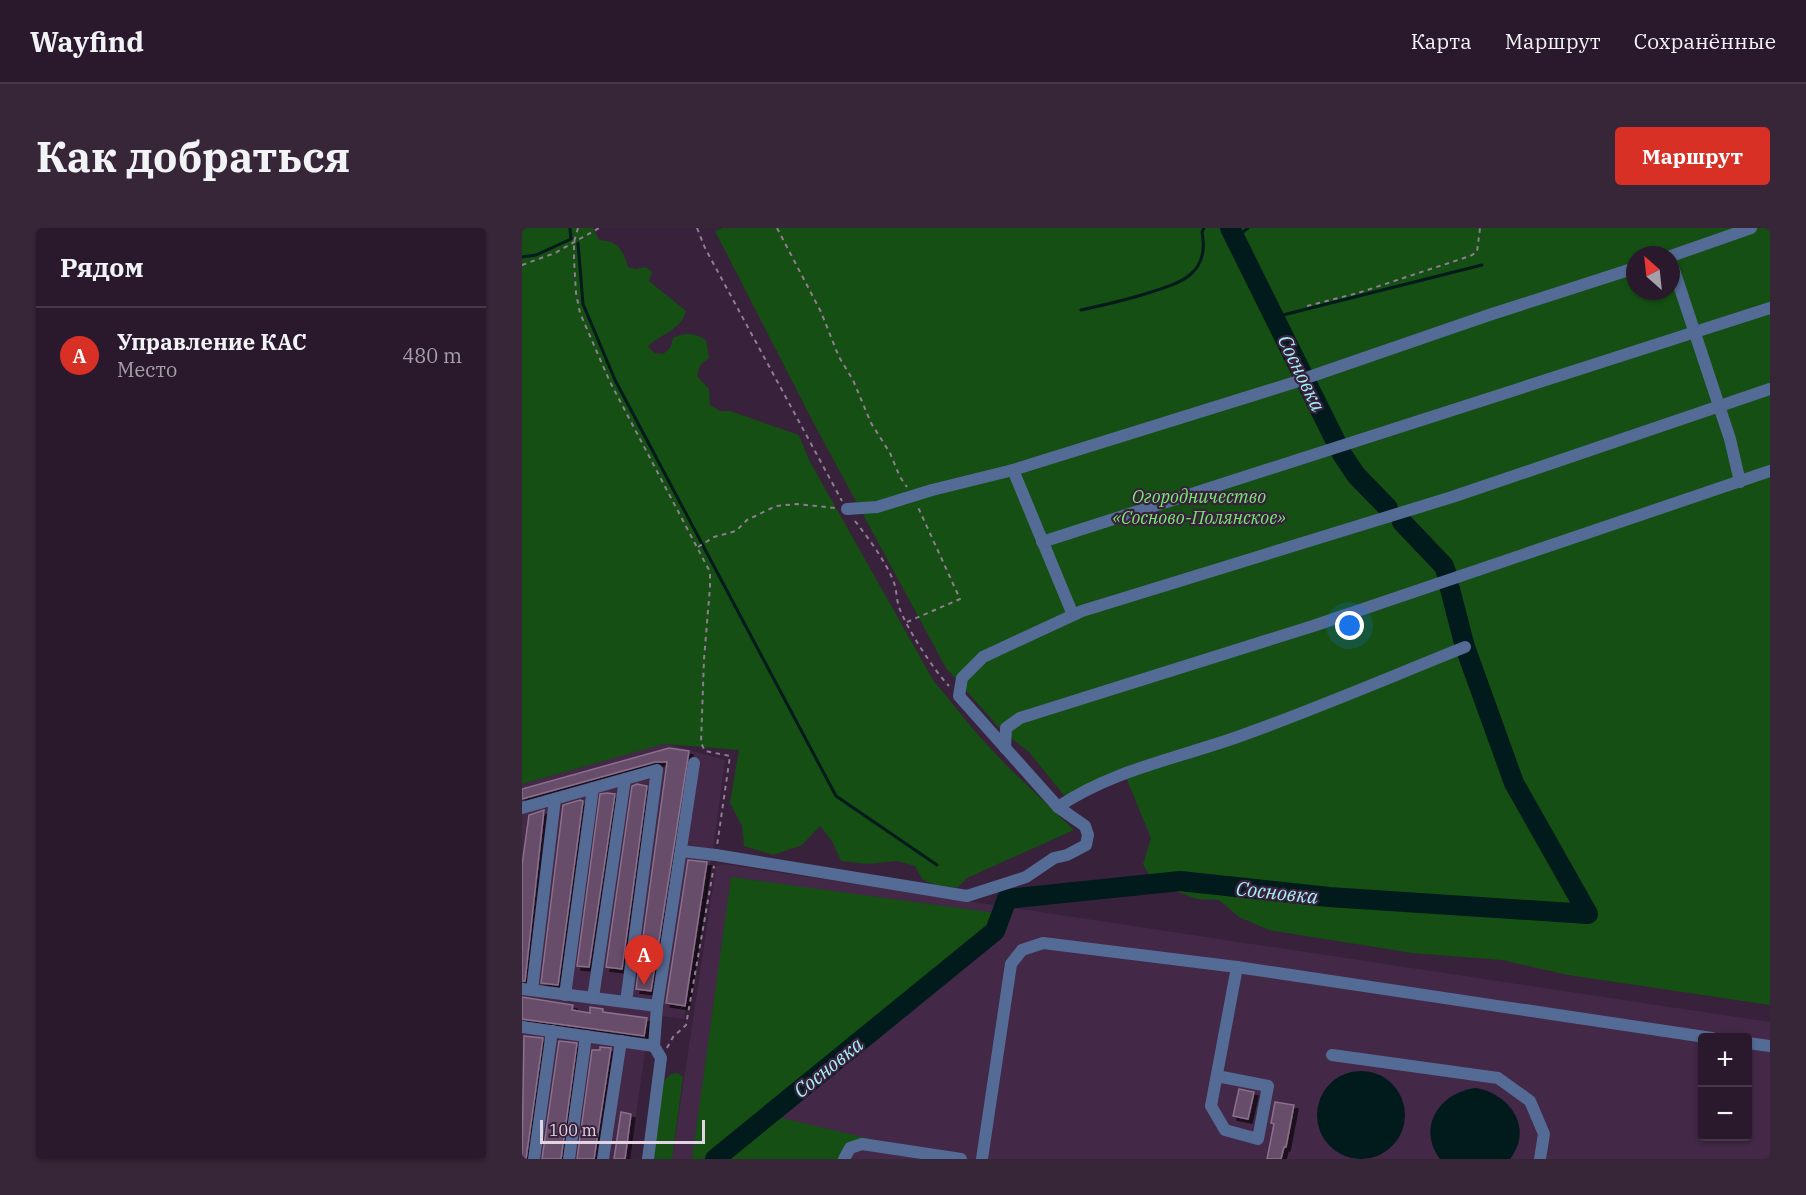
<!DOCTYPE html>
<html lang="ru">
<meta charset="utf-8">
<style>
:root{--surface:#2a192c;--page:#362638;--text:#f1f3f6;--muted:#a5a0a9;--line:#463848;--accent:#d93025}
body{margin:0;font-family:"IBM Plex Serif",serif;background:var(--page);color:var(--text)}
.controls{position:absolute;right:18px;bottom:18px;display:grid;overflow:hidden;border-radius:6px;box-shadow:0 2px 4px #0004}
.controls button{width:54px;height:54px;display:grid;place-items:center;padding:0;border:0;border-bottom:2px solid var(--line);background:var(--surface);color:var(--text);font:30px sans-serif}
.compass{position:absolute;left:1104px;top:18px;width:54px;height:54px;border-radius:50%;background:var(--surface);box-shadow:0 2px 4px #0004;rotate:333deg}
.scale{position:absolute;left:18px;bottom:15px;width:165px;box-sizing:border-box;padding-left:6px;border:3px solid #e3d4e4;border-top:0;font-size:16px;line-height:21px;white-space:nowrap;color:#e3d4e4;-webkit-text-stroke:4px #38213b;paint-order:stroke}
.you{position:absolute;left:828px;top:398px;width:21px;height:21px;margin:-15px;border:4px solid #fff;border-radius:50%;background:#1a73e8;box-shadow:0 0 0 9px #1a73e833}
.badge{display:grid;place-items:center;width:39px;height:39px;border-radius:50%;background:var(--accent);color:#fff;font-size:20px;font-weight:700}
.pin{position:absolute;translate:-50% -50px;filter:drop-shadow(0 2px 3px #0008)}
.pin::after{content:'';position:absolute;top:32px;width:21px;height:18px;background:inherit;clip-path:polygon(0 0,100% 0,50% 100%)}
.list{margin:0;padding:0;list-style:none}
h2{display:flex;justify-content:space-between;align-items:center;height:78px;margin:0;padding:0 24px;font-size:26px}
h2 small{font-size:20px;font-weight:400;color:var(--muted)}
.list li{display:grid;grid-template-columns:39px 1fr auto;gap:18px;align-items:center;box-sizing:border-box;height:96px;padding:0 24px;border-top:2px solid var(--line)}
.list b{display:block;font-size:22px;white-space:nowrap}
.list p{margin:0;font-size:20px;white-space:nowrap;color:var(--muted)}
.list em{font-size:20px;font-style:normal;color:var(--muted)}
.map{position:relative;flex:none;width:1248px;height:931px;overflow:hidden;border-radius:6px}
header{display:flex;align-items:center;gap:36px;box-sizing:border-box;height:84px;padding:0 30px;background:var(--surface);border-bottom:2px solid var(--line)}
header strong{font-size:28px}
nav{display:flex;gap:33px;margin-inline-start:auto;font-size:21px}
.intro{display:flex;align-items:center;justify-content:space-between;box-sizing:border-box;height:144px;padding:0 36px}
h1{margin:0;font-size:42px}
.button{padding:15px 27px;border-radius:6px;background:var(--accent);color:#fff;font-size:21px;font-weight:700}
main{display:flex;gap:36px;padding:0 36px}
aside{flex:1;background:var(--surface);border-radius:6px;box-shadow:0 2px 4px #0004}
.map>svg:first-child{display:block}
</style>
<header>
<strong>Wayfind</strong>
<nav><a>Карта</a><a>Маршрут</a><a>Сохранённые</a></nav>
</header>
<div class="intro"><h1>Как добраться</h1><a class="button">Маршрут</a></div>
<main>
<aside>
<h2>Рядом<small></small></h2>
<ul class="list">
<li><span class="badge">A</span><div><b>Управление КАС</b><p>Место</p></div><em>480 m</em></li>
</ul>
</aside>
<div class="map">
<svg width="1248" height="931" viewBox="0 0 1248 931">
<defs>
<filter id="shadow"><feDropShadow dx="4" dy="4" stdDeviation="0" flood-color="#0009"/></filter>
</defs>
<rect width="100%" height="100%" fill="#38213b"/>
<g fill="#432847" fill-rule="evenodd">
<polygon points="142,515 203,532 193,607 162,791 128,787 108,931 0,931 0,556"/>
<path d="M200 636 1248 794V931H150L194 638ZM1180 810H1226V908H1180Z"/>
</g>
<g fill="#154f13" fill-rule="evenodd">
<path d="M0 0H71L77 12C98 14 100 21 106 39L114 41 124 39 130 44 127 53 164 83C159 102 139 106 126 118L132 125 141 126 148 120 151 110C164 104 171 105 184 112L187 130 178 137 175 148 187 161 188 177 198 183H208L277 207 287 232 411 452 456 507 485 538 552 602 445 650 435 660 414 657 401 652 393 638 375 633 345 636 319 633 310 613 298 598 280 617 251 627 222 618 220 598 208 575 217 522 142 516 0 556Z"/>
<path d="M201 0H1248V777L1046 747 980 732 890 725 747 702 717 689 697 672 675 671 632 655 621 636 629 610 603 547 545 571 507 524 480 503 424 440 290 192 193 3ZM1113 27H1149V63H1113Z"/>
<polygon points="209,649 481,686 184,931 170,931"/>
<polygon points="156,845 161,849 150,931 130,931 142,853 149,846"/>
<polygon points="256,889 365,915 343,913 318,931 205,931"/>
</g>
<g fill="#011a1c">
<circle cx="839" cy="887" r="44"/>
<path d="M954 860C988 866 1012 900 988 931H918C894 899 918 864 954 860Z"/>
</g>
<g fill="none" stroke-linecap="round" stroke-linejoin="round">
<g stroke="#011a1c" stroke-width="3">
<polyline points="713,10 726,0"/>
<polyline points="56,15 61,76 93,152 314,568 415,637"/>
<polyline points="0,29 14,27 49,11 48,0"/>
<path d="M559 82C582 77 604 72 626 65 659 55 688 46 680 4L682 0"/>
<polyline points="753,89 960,37"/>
</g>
<g stroke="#011a1c" stroke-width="20">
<polyline points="708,0 820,226 834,247 866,280"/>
<polyline points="880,294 922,338 924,344"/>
<polyline points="193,931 473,703 485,671 658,653 807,669 1066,686 992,555 943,419 928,361"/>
</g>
</g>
<g fill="#674d6a" stroke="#8b708e" stroke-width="1.5" filter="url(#shadow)">
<polygon points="147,520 167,523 129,763 114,761 145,534 133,534 0,571 0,561"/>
<polygon points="115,556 125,558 100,741 84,739 110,558"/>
<polygon points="85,565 93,566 67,739 55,738 78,566"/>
<polygon points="58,572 61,573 36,757 19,755 41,577"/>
<polygon points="22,582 3,753 0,753 0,637 7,587"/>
<polygon points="166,632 185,634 163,778 144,775"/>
<polygon points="0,769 51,777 50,782 68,785 68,779 81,781 81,784 125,790 122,808 0,791"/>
<polygon points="2,808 21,810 4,931 0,931"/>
<polygon points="37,813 55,815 39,931 20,931"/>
<polygon points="78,819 89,820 72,931 55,931 70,822 78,822"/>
<polygon points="717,861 732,864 726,891 711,888"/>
<polygon points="753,874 772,877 764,919 762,919 759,931 745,931 752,896 749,895"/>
<polygon points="99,884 109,886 103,931 92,931"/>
</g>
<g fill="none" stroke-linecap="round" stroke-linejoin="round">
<g stroke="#907d92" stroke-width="2" stroke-dasharray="4.5 4.5" stroke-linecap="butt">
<polyline points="56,0 52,14 52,32 54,65 58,85 88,154 188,344 188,359 182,431 179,515 183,523 208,528 195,618"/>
<polyline points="175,0 183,20 320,273"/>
<polyline points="255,0 299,84 317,129 331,152 349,195 368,225 378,249 385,259"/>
<polyline points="0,37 33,25 77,0"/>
<polyline points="785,78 836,65 948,28 955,24 958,0"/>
<path d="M333 293C347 311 362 331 371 352 375 361 374 370 377 379 385 401 411 441 427 458"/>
<polyline points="176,319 192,309 214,303 225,292 254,278 275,276 313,280"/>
<polyline points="385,394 438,371 395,277"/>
<polyline points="145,820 151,809 164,797 192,638"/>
</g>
<g stroke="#546b95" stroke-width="12">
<polyline points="1149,28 1229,0"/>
<polyline points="1149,33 1208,211 1218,254"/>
<polyline points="787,149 967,87 1113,40"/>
<polyline points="491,242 551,387"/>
<polyline points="325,281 355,279 410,262 491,242 780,152"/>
<polyline points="520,314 1248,80"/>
<polyline points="483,520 484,500 498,490 791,398 1248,243"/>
<path d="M536 579C590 542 657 530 718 508 794 481 868 449 943 419"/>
<polyline points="0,580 135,542 104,774"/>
<polyline points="159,623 194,627 445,668 504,649 532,630 545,627 564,617 566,607 563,598 536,579 437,468 440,450 461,429 560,383 930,269 1248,161"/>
<polyline points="0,761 135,778"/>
<polyline points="10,762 33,571"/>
<polyline points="43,767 71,560"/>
<polyline points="71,770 103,551"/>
<polyline points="0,799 132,818"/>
<polyline points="1226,815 1248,818"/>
<polyline points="810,827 976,850 1008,873 1022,906 1018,931"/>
<polyline points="695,848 746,858 736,911 703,902 689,878 715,739"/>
<polyline points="12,931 30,803"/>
<polyline points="47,931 64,808"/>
<polyline points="81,931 99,813"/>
<polyline points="126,931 139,830 132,818 135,778 172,535"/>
<polyline points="322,931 328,920 340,916 439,931"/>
<polyline points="460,931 489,736 500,722 521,715 715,739 1190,810"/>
</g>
</g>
<g text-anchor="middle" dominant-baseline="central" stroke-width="4.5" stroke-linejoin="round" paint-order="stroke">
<g font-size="18" font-style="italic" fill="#75e86f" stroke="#38213b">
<text x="677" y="268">Огородничество<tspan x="677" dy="21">«Сосново-Полянское»</tspan></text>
</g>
<g font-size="20" font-style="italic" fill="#a2f0f6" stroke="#38213b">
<text transform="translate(780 145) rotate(64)">Сосновка</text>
<text transform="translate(755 664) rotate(6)">Сосновка</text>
<text transform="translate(306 839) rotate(-39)">Сосновка</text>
</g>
</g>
</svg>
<div class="controls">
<button>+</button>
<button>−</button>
</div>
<svg class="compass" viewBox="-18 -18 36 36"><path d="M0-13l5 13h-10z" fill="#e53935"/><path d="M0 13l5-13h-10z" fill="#a5a0a9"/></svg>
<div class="scale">100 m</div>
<div class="you"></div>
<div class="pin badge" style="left:122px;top:757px">A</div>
</div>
</main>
